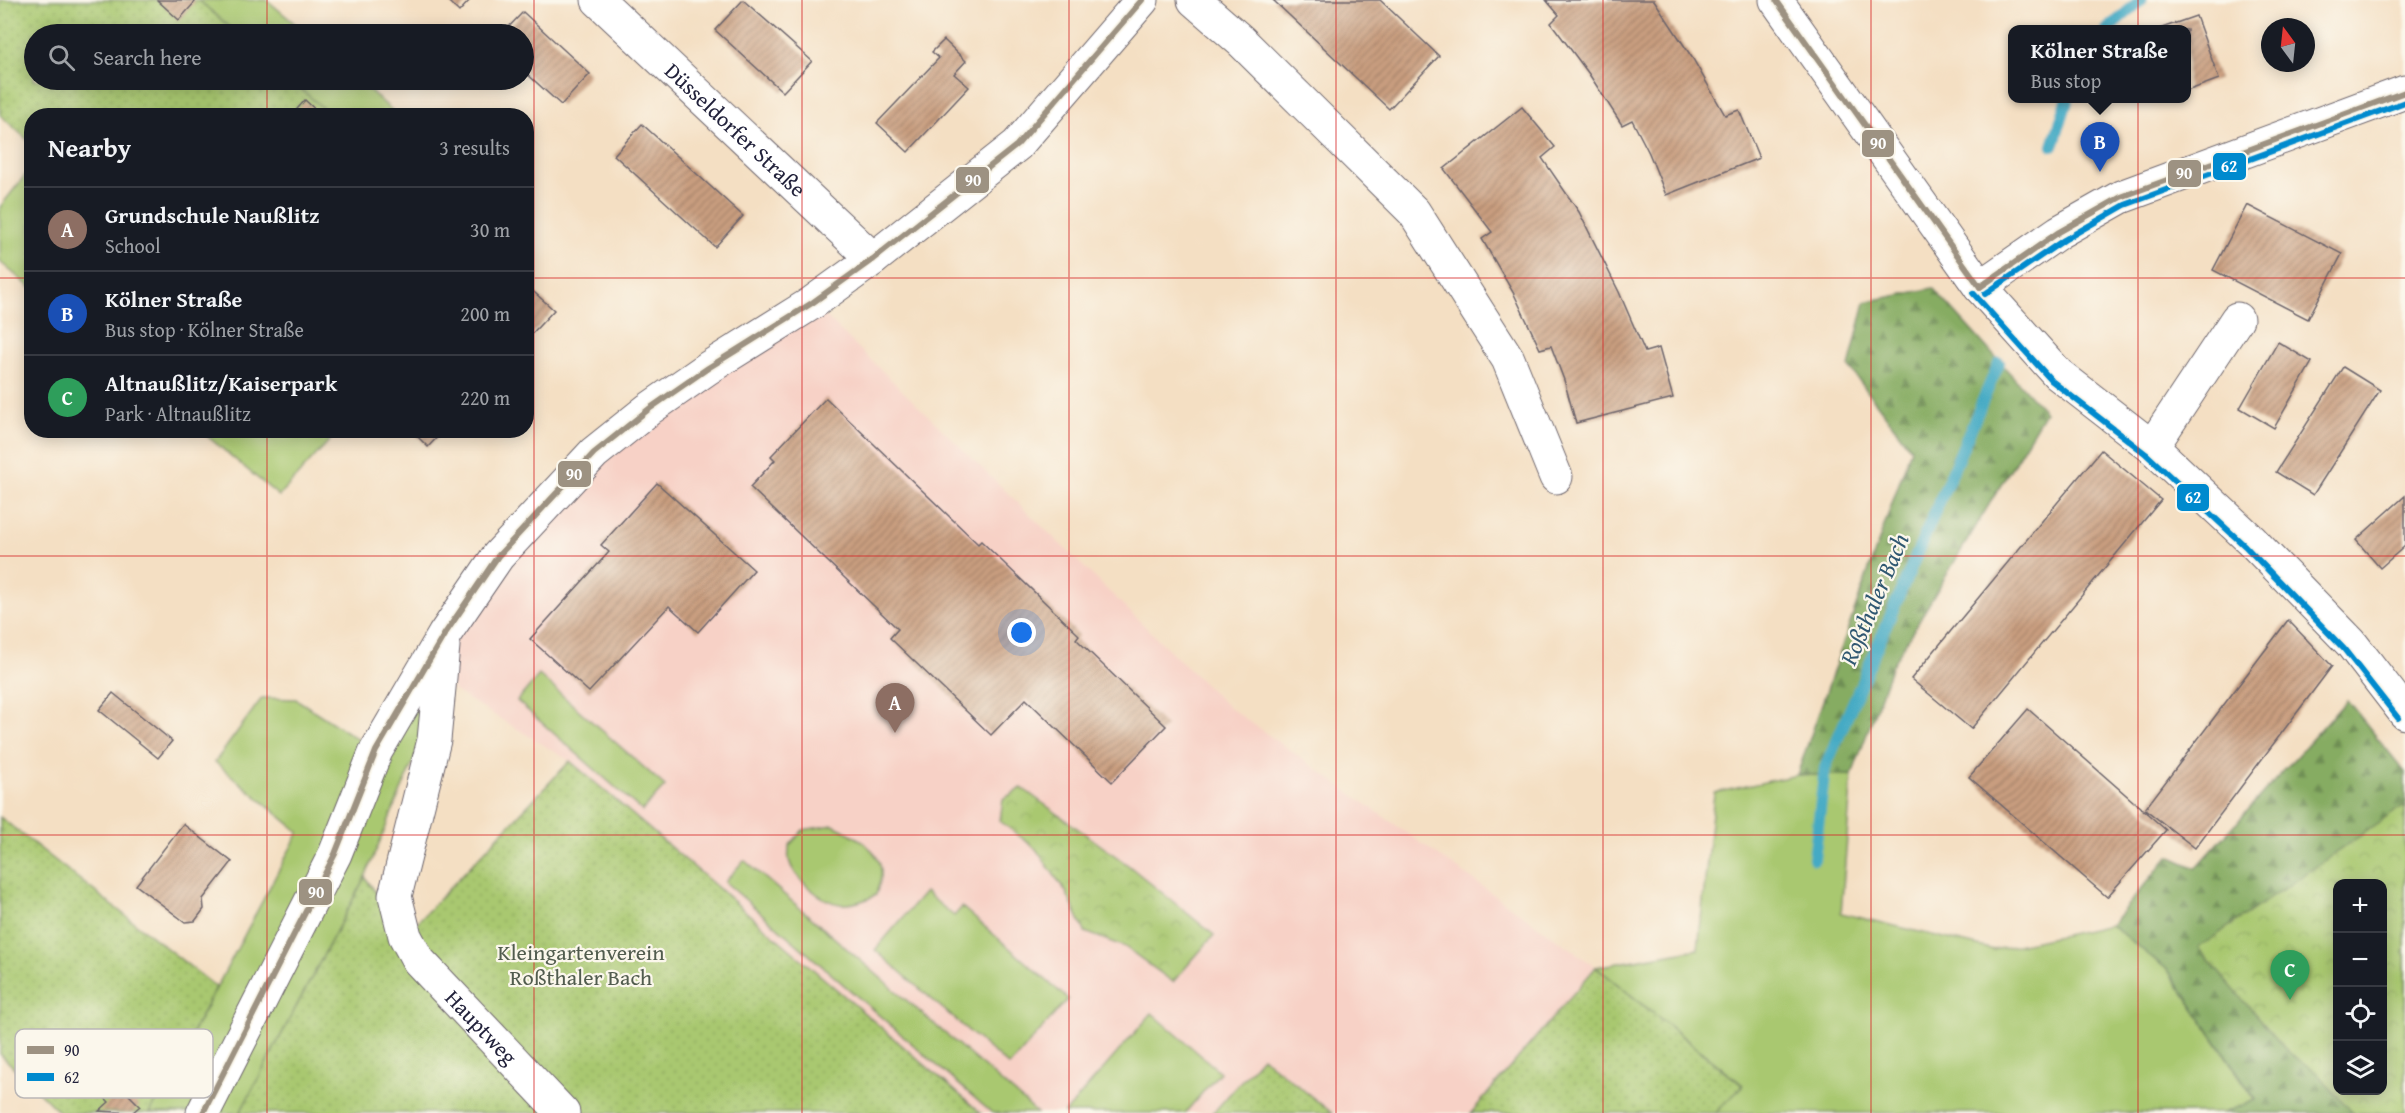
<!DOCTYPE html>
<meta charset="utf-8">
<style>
:root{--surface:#171b24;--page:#242831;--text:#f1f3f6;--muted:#9ea1a6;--line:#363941;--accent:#1f6fb2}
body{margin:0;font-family:"Gentium Book Plus",serif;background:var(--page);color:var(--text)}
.controls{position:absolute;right:18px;bottom:18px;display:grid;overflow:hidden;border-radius:12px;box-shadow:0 3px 15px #0003}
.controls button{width:54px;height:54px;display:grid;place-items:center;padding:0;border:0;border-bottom:2px solid var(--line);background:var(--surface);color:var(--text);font:30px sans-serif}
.compass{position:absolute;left:2261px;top:18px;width:54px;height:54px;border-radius:50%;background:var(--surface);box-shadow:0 3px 15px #0003;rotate:345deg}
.you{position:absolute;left:1022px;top:633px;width:21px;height:21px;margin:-15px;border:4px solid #fff;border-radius:50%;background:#1a73e8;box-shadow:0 0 0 9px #1a73e833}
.badge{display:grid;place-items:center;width:39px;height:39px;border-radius:50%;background:var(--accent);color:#fff;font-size:20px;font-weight:700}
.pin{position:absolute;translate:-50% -50px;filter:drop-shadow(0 2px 3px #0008)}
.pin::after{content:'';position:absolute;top:32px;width:21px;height:18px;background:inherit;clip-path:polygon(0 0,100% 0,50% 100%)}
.popup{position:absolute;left:2008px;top:25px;width:183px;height:78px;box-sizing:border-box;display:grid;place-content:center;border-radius:12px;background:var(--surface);filter:drop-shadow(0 2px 4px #0005);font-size:20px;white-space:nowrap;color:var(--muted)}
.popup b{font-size:22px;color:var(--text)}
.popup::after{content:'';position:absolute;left:50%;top:100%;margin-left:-12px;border:12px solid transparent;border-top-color:var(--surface)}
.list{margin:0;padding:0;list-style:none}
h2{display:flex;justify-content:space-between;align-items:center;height:78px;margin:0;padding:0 24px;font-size:26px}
h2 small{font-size:20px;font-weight:400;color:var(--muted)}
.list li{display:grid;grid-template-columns:39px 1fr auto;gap:18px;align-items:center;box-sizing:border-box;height:84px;padding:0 24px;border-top:2px solid var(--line)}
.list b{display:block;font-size:22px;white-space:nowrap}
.list p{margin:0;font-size:20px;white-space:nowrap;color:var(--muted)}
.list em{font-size:20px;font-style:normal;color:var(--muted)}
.icon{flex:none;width:33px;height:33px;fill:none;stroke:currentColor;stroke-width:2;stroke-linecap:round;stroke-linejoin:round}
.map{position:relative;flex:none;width:2405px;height:1113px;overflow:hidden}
.search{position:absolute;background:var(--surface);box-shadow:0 3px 15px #0003;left:24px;top:24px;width:510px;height:66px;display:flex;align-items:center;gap:15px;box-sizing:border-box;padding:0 21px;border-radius:33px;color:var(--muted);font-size:22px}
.panel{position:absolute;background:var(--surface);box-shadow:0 3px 15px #0003;left:24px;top:108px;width:510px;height:330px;border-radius:24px}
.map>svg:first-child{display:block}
</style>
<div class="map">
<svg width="2405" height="1113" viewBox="0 0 2405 1113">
<defs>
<pattern id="forest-firs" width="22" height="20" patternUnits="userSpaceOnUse" patternTransform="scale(1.5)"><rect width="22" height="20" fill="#86ac62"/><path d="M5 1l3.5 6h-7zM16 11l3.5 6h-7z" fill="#6d8c52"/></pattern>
<pattern id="park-crowns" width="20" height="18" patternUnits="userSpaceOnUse" patternTransform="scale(1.5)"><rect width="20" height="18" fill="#a9c870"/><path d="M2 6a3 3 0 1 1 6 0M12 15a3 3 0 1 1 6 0" fill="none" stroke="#91ac62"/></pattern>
<pattern id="garden-dots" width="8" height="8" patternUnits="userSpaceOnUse" patternTransform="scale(1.5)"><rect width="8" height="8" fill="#a9c870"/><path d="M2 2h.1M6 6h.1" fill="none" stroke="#91ac62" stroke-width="1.8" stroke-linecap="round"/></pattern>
<pattern id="building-hatch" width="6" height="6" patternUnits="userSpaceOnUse" patternTransform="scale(1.5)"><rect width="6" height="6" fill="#c99e7f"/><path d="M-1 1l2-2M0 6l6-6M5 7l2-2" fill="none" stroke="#a38069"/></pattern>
</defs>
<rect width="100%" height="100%" fill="#fbf7ec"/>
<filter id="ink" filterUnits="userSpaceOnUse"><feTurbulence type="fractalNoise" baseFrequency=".0167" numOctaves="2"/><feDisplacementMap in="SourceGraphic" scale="12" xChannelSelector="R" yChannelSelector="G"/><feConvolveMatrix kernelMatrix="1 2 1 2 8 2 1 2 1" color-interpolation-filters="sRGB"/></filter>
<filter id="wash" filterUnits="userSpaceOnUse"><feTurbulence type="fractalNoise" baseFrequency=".008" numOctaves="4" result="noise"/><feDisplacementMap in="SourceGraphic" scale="24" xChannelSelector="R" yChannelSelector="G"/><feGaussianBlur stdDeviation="1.35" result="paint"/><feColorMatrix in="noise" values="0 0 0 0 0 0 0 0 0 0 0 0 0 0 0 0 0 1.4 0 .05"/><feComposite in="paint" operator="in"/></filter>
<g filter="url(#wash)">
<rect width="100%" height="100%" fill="#f4dfc3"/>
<polygon fill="#f7d1c6" points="812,303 1226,705 1596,967 1471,1113 1332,1113 1262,1057 1213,1113 981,1113 570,761 453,690 444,635 533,517"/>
<g fill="#a9c870" stroke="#667556" stroke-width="1.5">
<polygon points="198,0 267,0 307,34 238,34"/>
<polygon points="290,80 358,80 397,115 331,115"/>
<polygon points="31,168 31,288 0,262 0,207"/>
<polygon points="201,431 338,431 279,496"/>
<polygon points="444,635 424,736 365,877 240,1113 150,1113 299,832 215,762 262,698 296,699 376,751"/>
<polygon points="539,675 665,786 642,811 517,701"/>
<polygon points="1797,775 1852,775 1841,913 1994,950 2111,925 2168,970 2256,1101 2223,1113 1715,1113 1743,1085 1596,967 1698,949 1714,793"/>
<path d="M833 825C853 834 884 850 881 877 880 883 877 889 876 895 864 901 853 905 840 904 822 902 793 878 789 860 788 856 789 850 789 846L803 830Z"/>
<polygon points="744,860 1028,1105 1037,1113 992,1113 725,882"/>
<polygon points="925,892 954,916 962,907 1068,999 1009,1066 875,950"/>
<polygon points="1152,1013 1220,1072 1185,1113 1065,1113"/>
</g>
<g fill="url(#forest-firs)" stroke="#54674e" stroke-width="1.5" fill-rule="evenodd">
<polygon points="1933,288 2045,412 1892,665 1852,775 1797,775 1911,449 1849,367 1865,302"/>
<path d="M2347 700 2405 772V1113H2223L2256 1100 2168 970 2111 925 2169 856 2196 868ZM2338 884H2382V1090H2338Z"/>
</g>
<g fill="url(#park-crowns)" stroke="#667556" stroke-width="1.5" fill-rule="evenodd">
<polygon points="1022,788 1128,865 1214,935 1173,982 1125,947 1085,932 1066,892 1036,849 1000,821 1003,799"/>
<path d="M2405 805V1113H2353L2316 1072 2287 1051 2198 948ZM2338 884H2382V1090H2338Z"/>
</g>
<g fill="url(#garden-dots)" stroke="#667556" stroke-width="1.5">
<polygon points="0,0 198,0 238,34 34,34 34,80 290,80 331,115 32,116 31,143 0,115"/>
<polygon points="570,761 981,1113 240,1113 365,877 405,935"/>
<polygon points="0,817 216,987 150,1113 60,1113 0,1054"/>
<polygon points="1596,967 1743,1086 1715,1113 1471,1113"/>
<polygon points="1262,1057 1332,1113 1213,1113"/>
</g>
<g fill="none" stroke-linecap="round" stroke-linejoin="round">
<g stroke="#44aac4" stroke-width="12">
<polyline points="2107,30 2141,0"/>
<polyline points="2053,146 2068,98"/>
<polyline points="1814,859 1825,768 1999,363"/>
</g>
</g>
<g id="blocks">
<g fill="url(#building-hatch)">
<polygon points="157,0 192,0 195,2 179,20"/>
<polygon points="447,0 470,0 459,12"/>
<polygon points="743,0 812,61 783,92 715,30"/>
<polygon points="1273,0 1380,0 1439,56 1389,109"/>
<polygon points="1546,0 1654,0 1693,59 1725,115 1739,110 1759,158 1666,195 1649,153 1632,120 1622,125 1589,74 1551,23 1559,15"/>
<polygon points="523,12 590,74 561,105 525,72 524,74 524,34 502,34"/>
<polygon points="2196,16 2219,79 2187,91 2187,30 2159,29"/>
<polygon points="944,40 966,61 954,74 969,87 908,152 877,123 939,58 932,52"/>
<polygon points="305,100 322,116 291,116"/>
<polygon points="1522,107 1555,147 1542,158 1579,212 1619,292 1645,352 1659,348 1673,398 1576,423 1564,380 1551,346 1540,349 1514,294 1482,239 1492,232 1444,169"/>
<polygon points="642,124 743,216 715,247 614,155"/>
<polygon points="2247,205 2342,254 2308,319 2213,270"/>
<polygon points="526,285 554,310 526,340"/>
<polygon points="2278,342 2312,362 2274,428 2240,408"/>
<polygon points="2343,367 2380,390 2313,495 2276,472"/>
<polygon points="826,398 978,544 981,541 1079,635 1076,639 1166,726 1112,782 1026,699 991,735 890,638 898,629 750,487 775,460 771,456"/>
<polygon points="411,430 444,430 428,447"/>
<polygon points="2101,450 2161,500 1971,729 1911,679"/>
<polygon points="657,483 754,570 698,632 669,606 589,692 530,639 609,552 601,545"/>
<polygon points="2405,496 2405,546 2380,568 2356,540"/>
<polygon points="2288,620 2332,666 2195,848 2145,809"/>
<polygon points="113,693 172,741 158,758 99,710"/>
<polygon points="2028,709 2166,830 2107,897 1969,777"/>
<polygon points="183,824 232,862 203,899 204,909 195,921 185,922 136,885"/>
<polygon points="114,1080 140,1106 132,1113 99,1111 109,1102 100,1093"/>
</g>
</g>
</g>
<g filter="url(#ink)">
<use href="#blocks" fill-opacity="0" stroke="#6c646b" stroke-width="1.5"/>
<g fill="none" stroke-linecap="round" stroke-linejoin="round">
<g stroke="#6c646b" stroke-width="35">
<g id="minor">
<path id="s1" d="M598 0 873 259"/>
<polyline points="1194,0 1241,41 1414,212 1508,359 1556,477"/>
<polyline points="1776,0 1980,287 2058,374 2152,447 2251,540 2351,643 2405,713"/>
<polyline points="1980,287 2059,232 2121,197 2405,92"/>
<polyline points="2152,447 2237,319"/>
<path id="s2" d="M443 646 434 740 395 896 405 936 418 960 563 1113"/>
<polyline points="203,1113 335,854 376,751 444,635 498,556 594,453 649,409 708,368 812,303 873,259 1017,145 1142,0"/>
</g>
</g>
<use href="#minor" stroke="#fff" stroke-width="33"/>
<g stroke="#fbf7ec" stroke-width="10">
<g id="bus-1">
<polyline points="1776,0 1980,287"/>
<polyline points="1980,287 2059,232 2121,197 2405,92"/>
<polyline points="203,1113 335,854 376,751 444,635 498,556 594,453 649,409 708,368 812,303 873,259 1017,145 1142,0"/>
</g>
</g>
<g stroke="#fbf7ec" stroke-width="10">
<g id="bus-2">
<polyline points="1973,293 2052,381 2146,454 2245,546 2344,649 2398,718"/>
<polyline points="1985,294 2064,240 2125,205 2405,102"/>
</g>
</g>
<use href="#bus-1" stroke="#9d9282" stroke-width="6"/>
<use href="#bus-2" stroke="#008ace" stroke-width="6"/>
</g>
</g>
<path fill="none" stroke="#d62828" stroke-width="1.5" stroke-opacity="0.55" d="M267 0V34M534 0V1113M802 0V1113M1069 0V1113M1336 0V1113M1603 0V1113M1871 0V1113M2138 0V1113M267 80V116M0 278H32M526 278H2405M267 430V1113M0 556H2405M0 835H2405"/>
<g text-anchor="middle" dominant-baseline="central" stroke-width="4.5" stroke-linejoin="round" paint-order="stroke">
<g font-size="22" fill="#22223b" stroke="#fbf7ec">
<text stroke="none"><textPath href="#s1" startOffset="189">Düsseldorfer Straße</textPath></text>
<text stroke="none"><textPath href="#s2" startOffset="416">Hauptweg</textPath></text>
</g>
<g font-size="22" fill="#515c4e" stroke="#fbf7ec">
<text x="581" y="952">Kleingartenverein<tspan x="581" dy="25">Roßthaler Bach</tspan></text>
</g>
<g font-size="24" font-style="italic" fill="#305872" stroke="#fbf7ec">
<text transform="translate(1874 599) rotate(-67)">Roßthaler Bach</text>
</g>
</g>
<rect x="15" y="1029" width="198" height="69" rx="9" fill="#fbf7ec" stroke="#bab7b7" stroke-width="1.5"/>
<rect x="27" y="1046" width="27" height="8" fill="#9d9282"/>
<rect x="27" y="1073" width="27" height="8" fill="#008ace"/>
<g font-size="16" fill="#22223b">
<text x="64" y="1056">90</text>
<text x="64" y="1083">62</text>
</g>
<g stroke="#fbf7ec" stroke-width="2">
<rect x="1861" y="129" width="34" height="29" rx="6" fill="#9d9282"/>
<rect x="2212" y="152" width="35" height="29" rx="6" fill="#008ace"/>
<rect x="2167" y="159" width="35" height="29" rx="6" fill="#9d9282"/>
<rect x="955" y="166" width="35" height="28" rx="6" fill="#9d9282"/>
<rect x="557" y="460" width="35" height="28" rx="6" fill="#9d9282"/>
<rect x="2176" y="483" width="34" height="29" rx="6" fill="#008ace"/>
<rect x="298" y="878" width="35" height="28" rx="6" fill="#9d9282"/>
</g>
<g font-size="16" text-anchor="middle" font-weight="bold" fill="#fff">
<text x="1878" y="149">90</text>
<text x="2229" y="172">62</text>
<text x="2184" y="179">90</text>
<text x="973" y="186">90</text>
<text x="574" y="480">90</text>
<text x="2193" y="503">62</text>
<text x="316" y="898">90</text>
</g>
</svg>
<div class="controls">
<button>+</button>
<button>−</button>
<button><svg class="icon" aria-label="locate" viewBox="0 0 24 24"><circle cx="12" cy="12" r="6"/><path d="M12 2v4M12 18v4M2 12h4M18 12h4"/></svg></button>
<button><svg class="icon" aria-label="layers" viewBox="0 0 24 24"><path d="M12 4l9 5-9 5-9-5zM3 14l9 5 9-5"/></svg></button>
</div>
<svg class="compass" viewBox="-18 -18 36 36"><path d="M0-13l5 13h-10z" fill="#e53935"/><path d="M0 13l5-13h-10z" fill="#9ea1a6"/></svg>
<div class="you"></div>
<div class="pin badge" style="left:895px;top:733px;background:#8d6e63">A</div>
<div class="pin badge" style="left:2100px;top:172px;background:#1a4fb4">B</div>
<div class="popup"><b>Kölner Straße</b>Bus stop</div>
<div class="pin badge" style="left:2290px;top:1000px;background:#2e9e5b">C</div>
<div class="search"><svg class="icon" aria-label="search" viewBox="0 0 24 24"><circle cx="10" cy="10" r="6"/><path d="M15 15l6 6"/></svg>Search here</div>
<section class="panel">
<h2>Nearby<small>3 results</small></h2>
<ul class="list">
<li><span class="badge" style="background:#8d6e63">A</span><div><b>Grundschule Naußlitz</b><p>School</p></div><em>30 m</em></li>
<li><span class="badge" style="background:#1a4fb4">B</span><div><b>Kölner Straße</b><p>Bus stop · Kölner Straße</p></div><em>200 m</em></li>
<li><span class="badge" style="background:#2e9e5b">C</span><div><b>Altnaußlitz/Kaiserpark</b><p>Park · Altnaußlitz</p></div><em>220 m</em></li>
</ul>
</section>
</div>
